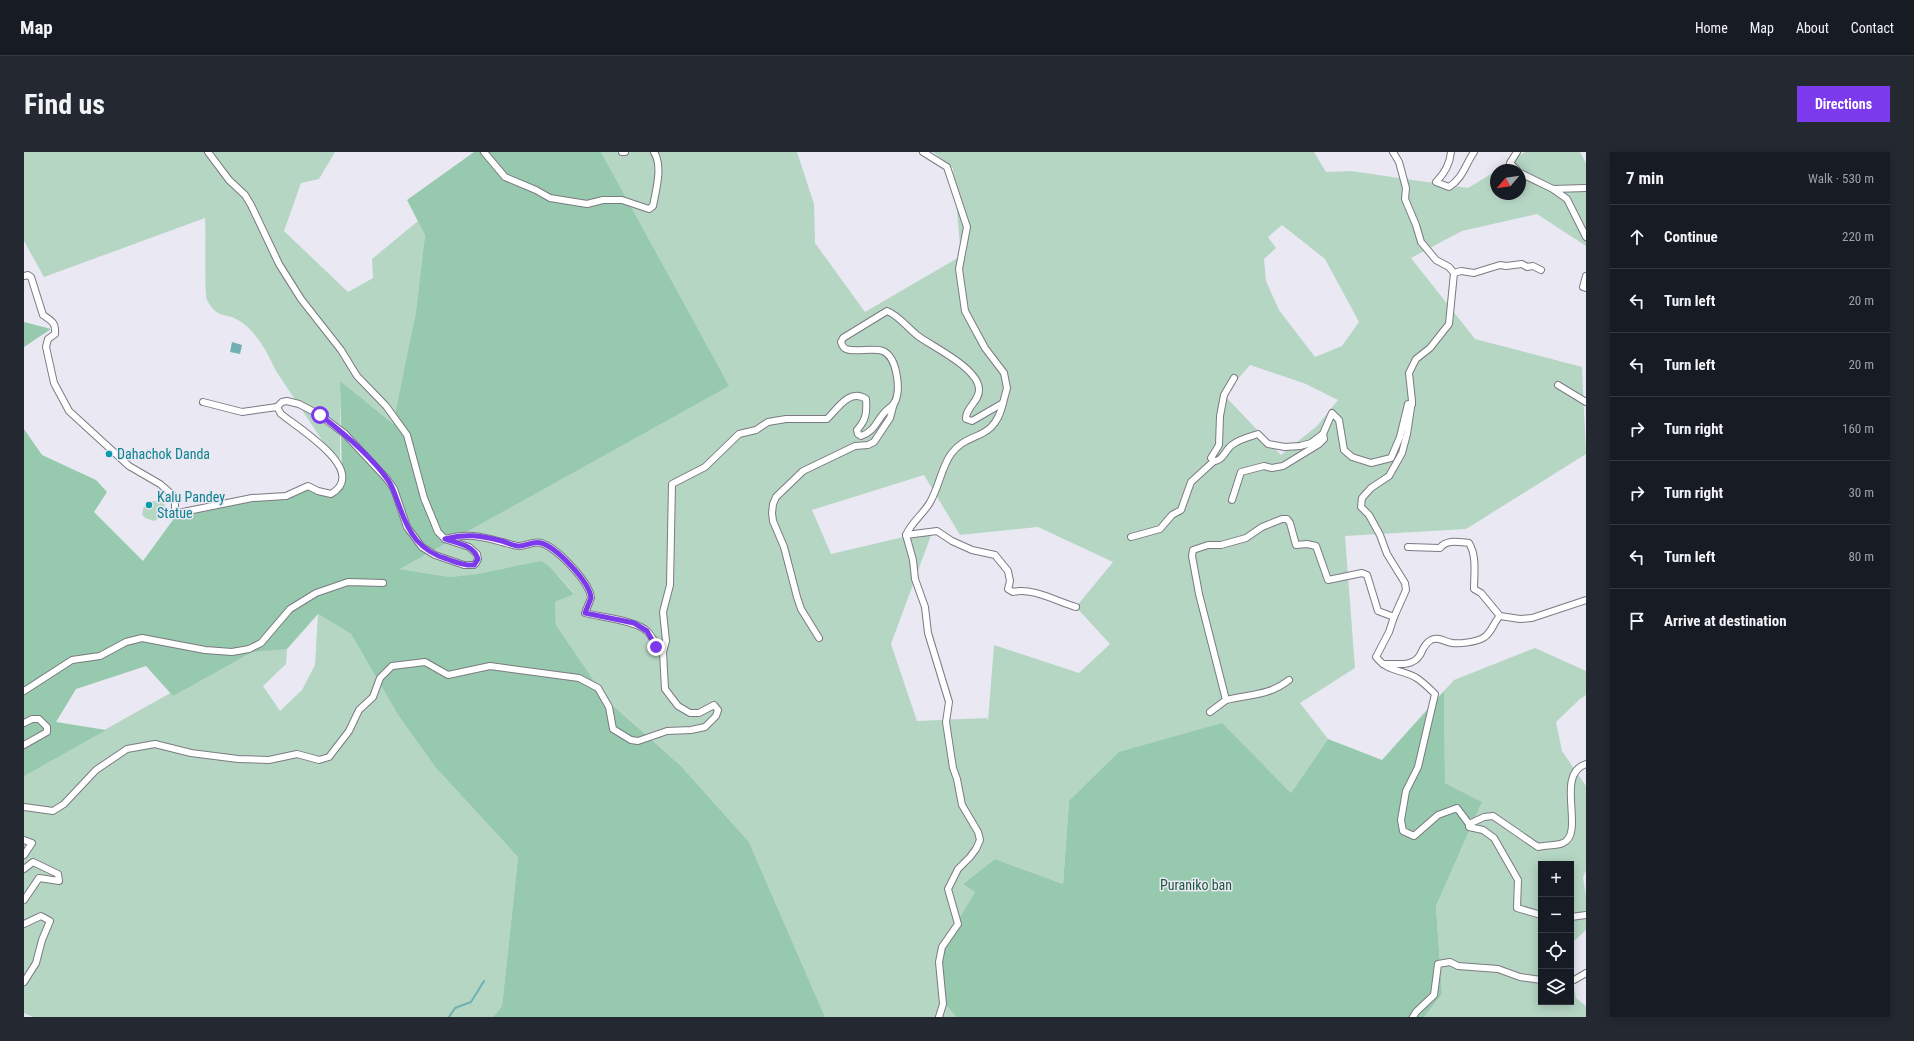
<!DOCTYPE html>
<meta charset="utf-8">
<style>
:root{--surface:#171b24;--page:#242831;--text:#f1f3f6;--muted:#9ea1a6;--line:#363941;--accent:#7c3aed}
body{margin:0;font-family:"Roboto Condensed",sans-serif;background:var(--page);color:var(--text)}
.controls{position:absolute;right:12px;bottom:12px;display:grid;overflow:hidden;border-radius:0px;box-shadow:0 2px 10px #0003}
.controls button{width:36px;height:36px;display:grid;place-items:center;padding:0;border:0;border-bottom:1px solid var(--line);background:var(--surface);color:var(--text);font:20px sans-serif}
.compass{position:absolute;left:1466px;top:12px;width:36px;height:36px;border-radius:50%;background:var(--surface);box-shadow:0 2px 10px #0003;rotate:241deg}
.stop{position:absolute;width:12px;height:12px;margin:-9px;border:3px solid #7c3aed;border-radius:50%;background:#fff}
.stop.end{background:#7c3aed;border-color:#fff;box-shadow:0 1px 4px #0008}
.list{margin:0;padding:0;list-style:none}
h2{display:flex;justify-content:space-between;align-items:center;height:52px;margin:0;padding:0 16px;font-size:17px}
h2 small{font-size:13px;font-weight:400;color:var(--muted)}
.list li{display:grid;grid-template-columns:26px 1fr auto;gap:12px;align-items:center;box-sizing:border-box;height:64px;padding:0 16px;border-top:1px solid var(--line)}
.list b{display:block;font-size:15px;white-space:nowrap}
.list em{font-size:13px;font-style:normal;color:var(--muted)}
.icon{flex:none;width:22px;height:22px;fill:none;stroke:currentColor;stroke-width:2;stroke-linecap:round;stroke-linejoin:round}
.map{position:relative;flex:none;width:1562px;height:865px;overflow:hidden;border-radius:0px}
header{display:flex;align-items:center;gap:24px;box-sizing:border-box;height:56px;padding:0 20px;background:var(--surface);border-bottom:1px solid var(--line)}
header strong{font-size:19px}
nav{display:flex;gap:22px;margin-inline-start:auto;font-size:14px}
.intro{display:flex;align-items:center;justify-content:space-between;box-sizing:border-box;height:96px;padding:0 24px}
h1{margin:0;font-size:28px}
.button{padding:10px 18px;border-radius:0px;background:var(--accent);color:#fff;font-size:14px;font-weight:700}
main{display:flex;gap:24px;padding:0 24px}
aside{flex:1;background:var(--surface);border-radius:0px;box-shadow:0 2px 10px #0003}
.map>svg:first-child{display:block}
</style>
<header>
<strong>Map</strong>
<nav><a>Home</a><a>Map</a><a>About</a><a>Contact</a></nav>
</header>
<div class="intro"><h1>Find us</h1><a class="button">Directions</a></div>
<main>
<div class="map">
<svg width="1562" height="865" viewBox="0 0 1562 865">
<rect width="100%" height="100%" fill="#eae8f2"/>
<g fill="#b6d6c4" fill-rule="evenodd">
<path d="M0 0H311L295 27 277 31 260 79 324 140 349 126 348 107 394 69 401 83 392 159 369 273 316 230V315L252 219C244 202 232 178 214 168 200 160 193 167 183 148 180 140 182 78 181 66L20 125 0 89Z"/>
<path d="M577 0H773L790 52 791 91 841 160 937 104 929 16 909 0H1290L1302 20 1327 19 1444 36 1472 19V42H1496V18H1473L1501 0H1556L1562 11V94L1513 62 1438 79 1387 106 1451 187 1558 215 1562 302 1442 377 1321 384 1331 516 1276 551 1304 587 1267 641 1198 572 1045 649 1039 732 971 707 939 732 951 740 918 796V848L932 865H801L725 690 657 614 578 543 532 473 531 450 550 441 526 415 426 425 376 417 704 234ZM1258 73 1301 107 1335 170 1318 194 1291 205 1255 158 1242 129 1240 107 1252 96 1244 85ZM1226 213 1282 232 1314 248 1293 274 1257 303 1200 243ZM900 323 936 383 1014 375 1089 410 1052 455 1086 492 1055 521 970 493 964 569 963 566 893 569 867 492 909 378 807 402 788 358Z"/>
<polygon points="127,349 138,350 141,353 138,364 130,369 121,366 118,362 120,354"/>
<polygon points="294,462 327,482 374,563 412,616 494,705 478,854 469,865 9,865 0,861 0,623 225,497 263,497 262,512 239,534 256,559 278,538 291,513"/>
<path d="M1511 496 1562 519V543L1556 547 1532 570 1538 599 1562 634V719L1559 725 1562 744V778L1548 791 1549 830 1552 846 1562 854V865H1400L1418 842 1412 754 1458 650 1421 631 1420 539 1430 528ZM1517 712H1547V850H1517Z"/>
</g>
<g fill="#96c9ad">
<polygon points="450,0 577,0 705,234 376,417 426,425 454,422 517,409 526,415 550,442 531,450 532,473 582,547 657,614 725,690 801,865 469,865 478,854 494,705 412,616 374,563 327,482 294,462 263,497 228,500 149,544 122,514 52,537 32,570 82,578 0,624 0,277 18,303 72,328 83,340 70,360 119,409 154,361 200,351 262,344 284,334 307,342 318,331 316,229 369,272 392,159 401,83 383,48"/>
<polygon points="0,170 27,177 0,195"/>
<polygon points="1420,539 1421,631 1458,650 1412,754 1418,842 1400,865 932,865 918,848 918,795 951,740 939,732 971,707 1039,732 1045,649 1095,600 1198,571 1267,641 1304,587 1358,608"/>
</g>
<polygon fill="#70b0b1" points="208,190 218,193 216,202 206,200"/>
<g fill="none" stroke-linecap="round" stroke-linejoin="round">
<polyline stroke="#70b0b1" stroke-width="2" points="425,865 431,856 447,850 460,829"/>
<g stroke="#7b7a83" stroke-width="8">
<g id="street">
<path d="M460 0 481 25 512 38 526 46 563 52 579 48H598L625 57 629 54C632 38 639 14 630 0"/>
<polyline points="598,0 601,0"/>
<path d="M1369 0 1375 10 1382 36 1381 47 1392 73 1397 90 1412 108 1425 115 1430 121 1425 172 1406 196 1392 207 1385 221 1388 249 1383 282 1378 301 1365 324 1347 336 1338 346 1337 355 1345 363 1356 383 1363 402 1381 431 1382 438 1370 465 1365 480 1352 505C1364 520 1376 517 1391 525 1398 529 1405 536 1411 542L1394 615 1382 639 1377 668 1379 679 1390 684 1414 663 1433 656 1445 672 1460 665 1469 664 1514 695C1522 693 1532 694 1539 691 1562 681 1530 622 1562 612"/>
<path d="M1427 0C1426 12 1420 22 1412 30L1425 35C1439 26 1441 13 1450 0"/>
<polyline points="1493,18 1486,11 1493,0"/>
<polyline points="1496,21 1529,37 1562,36"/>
<polyline points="1529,37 1543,47 1562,85"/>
<polyline points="1430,121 1437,119 1450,121 1476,113 1482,114 1498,112 1503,115 1509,114 1517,118"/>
<path d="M0 124 4 123 7 125 19 163C28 169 32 171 31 182L24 187 22 195 30 231 45 259 105 314 136 332 151 345V358L154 361 228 346 262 344 284 334 294 339 307 342C346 319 274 276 257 262L253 255"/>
<polyline points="1562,124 1559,135 1562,136"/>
<path d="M1210 226 1200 243 1196 264 1195 293 1187 306 1190 309C1199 309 1201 298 1208 293 1215 287 1225 285 1234 282L1244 292 1261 295 1276 294 1287 291 1299 282"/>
<polyline points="1534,233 1562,250"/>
<polyline points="179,250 218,260 253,255 258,250 263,249 275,252 296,263 321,282 363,327 370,337 383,375 398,395 411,403 440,413 450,413 452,411 454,407 453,402 445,395 421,387 414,380 400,346 383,283 362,254 333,224 317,198 277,147 255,112 227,53 221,43 205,28 184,0"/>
<polyline points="1208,348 1217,320 1240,314 1248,316 1259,314 1295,292 1300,287 1299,282 1308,261 1315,268 1320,298 1328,305 1347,311 1367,306 1376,285 1384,252 1388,252"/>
<path d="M882 383 913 379 928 389 948 398 971 403 984 419 986 429 984 437 989 440C1008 435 1034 450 1052 455"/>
<polyline points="1107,385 1136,377 1148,363 1157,358 1167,330 1190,309"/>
<path d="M421 387C443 381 456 384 478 390 483 391 490 394 496 394 502 394 509 389 517 391 532 395 566 430 567 446L561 461C576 465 615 469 624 480 630 487 632 494 639 500"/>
<path d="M1384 395 1416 396C1422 387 1435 390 1445 391 1453 404 1450 422 1450 437L1457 441 1476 464"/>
<polyline points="795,486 777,457 773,445 760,395 749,369 748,361 749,352 752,345 779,319 831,294 844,293 850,290 866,266 870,251"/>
<path d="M1359 512C1371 511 1388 516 1396 503 1399 497 1401 491 1407 488 1414 484 1421 490 1428 491 1436 492 1452 490 1459 486 1468 481 1469 471 1476 464L1496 467 1508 466 1562 448"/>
<polyline points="0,539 48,508 76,504 102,490 118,486 181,498 208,500 225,497 237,491 266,457 292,441 324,430 359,431"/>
<path d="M1202 548C1226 542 1245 544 1265 528"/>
<polyline points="1186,560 1202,548 1175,442 1168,404 1169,398 1184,393 1197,393 1222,386 1238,375 1258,367 1263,367 1266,371 1272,393 1283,392 1292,394 1304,428 1338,421 1343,423 1354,459 1370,465"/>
<polyline points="0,571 8,567 15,567 23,575 23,580 0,593"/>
<path d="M0 655 29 659 40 652 72 618 103 597 131 592 167 601 214 607 245 608 273 602 295 608 305 605 325 579 335 558 349 545 356 526 368 514 401 510 424 523 466 514 555 526 574 536 585 555 589 577 607 588 614 589 643 579 667 578 681 575 692 564 694 558 690 553 675 561H666L654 554 641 537 639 500 642 489 639 460 646 433 648 332 681 315 715 282 732 278 744 270 762 267H803C814 256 826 236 842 247 843 261 842 268 833 278L834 282 837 284C850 280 852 270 860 261 863 257 869 254 871 250 877 237 873 205 859 199 847 195 833 201 822 197 819 196 818 193 817 190L819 186 863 159C874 163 884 176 894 184 909 195 954 216 955 237 956 249 941 256 942 267L948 269 979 251 983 236 980 221 961 196 941 159 935 117 943 75 923 15 899 0"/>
<polyline points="1445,672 1445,675 1459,678 1470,686 1494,728 1493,756 1517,763"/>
<polyline points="0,688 8,691 0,703"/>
<polyline points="0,717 9,710 34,722 35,729 15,726 0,748"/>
<polyline points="1547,765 1562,763"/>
<polyline points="0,772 17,764 26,769 18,788 12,811 0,830"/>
<polyline points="1547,828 1550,828 1562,821"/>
<path d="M915 865 919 852 915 810 918 795 934 772 924 737 934 717 946 705 952 697 956 688 954 680 938 653 933 627 929 616 922 570 925 550 904 481 901 455 891 427 889 408 882 383C887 371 898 363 905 352 915 336 917 316 927 302 944 278 970 291 979 251"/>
<polyline points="1389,865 1392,860 1410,843 1414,812 1426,810 1434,814 1474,817 1496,825 1517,828"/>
</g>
</g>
<use href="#street" stroke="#fff" stroke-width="6"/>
</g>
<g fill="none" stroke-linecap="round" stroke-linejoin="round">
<path stroke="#7c3aed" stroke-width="5" d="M296 263C321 282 346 303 364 328 370 337 372 346 376 356 385 382 396 399 423 407 432 410 440 414 450 413L454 407C450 393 433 391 421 387 443 381 456 384 478 389 483 391 490 394 496 394 502 394 509 389 517 391 532 395 566 430 567 446L561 461 610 471 623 479 632 495"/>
</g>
<g fill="#0f9aa8" stroke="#eae8f2" stroke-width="1.5">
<circle cx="85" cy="302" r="4"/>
<circle cx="125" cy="353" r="4"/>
</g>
<g text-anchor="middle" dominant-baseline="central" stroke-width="3" stroke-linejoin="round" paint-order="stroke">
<g font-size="14" fill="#0d838f" stroke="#eae8f2" text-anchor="start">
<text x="93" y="302">Dahachok Danda</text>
<text x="133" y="345">Kalu Pandey<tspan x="133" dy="16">Statue</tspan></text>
</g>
<g font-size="14" fill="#1f5a3f" stroke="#eae8f2">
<text x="1172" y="733">Puraniko ban</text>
</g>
</g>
</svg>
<div class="controls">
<button>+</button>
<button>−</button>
<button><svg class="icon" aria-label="locate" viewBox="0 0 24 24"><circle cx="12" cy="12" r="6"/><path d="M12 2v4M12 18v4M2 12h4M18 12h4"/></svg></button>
<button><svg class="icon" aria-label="layers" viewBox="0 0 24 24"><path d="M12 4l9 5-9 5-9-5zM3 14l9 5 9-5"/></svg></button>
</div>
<svg class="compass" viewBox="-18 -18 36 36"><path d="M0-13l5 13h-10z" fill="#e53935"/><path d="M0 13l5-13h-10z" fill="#9ea1a6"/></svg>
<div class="stop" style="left:296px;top:263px"></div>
<div class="stop end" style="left:632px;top:495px"></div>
</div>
<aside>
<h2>7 min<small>Walk · 530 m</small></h2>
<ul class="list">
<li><svg class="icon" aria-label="ahead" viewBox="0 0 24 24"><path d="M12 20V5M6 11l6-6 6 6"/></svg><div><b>Continue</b></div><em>220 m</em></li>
<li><svg class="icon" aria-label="left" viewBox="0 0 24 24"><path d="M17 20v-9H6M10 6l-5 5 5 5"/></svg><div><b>Turn left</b></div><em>20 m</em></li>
<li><svg class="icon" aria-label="left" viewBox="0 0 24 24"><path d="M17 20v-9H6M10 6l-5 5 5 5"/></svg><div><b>Turn left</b></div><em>20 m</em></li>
<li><svg class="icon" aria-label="right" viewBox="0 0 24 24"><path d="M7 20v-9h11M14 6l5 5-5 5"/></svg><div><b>Turn right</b></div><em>160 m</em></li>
<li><svg class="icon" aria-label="right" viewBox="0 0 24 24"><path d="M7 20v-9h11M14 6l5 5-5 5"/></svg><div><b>Turn right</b></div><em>30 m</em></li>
<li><svg class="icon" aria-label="left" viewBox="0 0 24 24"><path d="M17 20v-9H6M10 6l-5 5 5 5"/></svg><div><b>Turn left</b></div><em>80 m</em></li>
<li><svg class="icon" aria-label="arrive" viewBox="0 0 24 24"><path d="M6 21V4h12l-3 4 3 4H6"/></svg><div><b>Arrive at destination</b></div></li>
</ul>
</aside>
</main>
